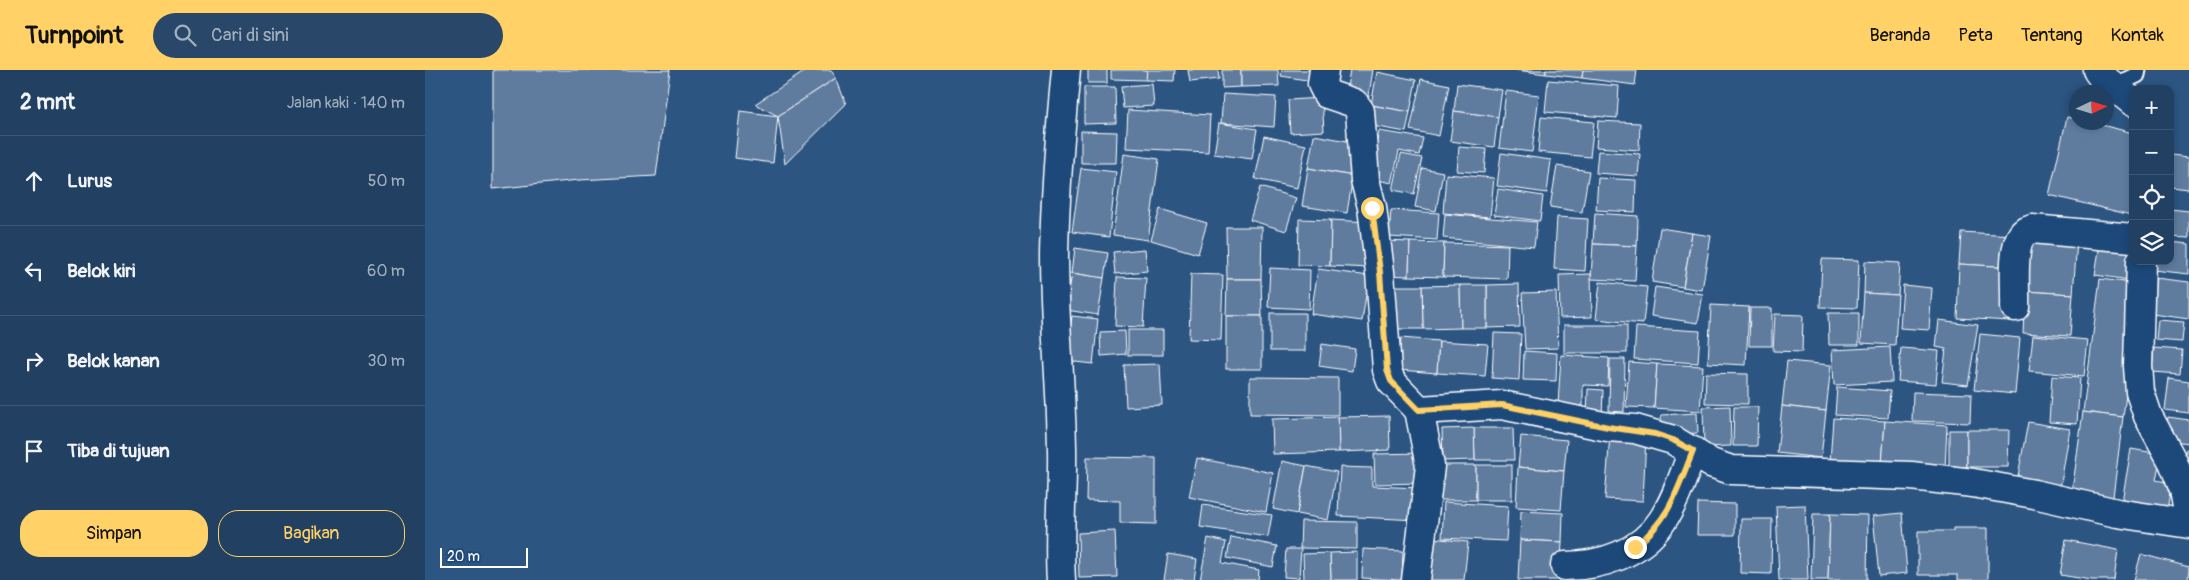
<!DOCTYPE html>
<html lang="id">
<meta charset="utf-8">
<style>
:root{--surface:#214062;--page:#294768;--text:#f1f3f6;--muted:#a2afbe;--line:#3e5977;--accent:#ffd166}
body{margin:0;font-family:Pangolin,sans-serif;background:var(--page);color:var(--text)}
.controls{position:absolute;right:15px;top:15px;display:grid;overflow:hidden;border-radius:10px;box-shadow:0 2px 8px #0003}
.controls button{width:45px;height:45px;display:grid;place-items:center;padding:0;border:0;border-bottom:1px solid var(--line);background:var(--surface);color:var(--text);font:25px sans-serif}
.compass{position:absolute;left:1644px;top:15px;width:45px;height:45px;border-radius:50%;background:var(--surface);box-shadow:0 2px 8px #0003;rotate:86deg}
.scale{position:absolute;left:15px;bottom:12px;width:88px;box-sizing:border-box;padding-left:5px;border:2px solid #fff;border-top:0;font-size:14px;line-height:18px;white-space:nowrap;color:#fff;-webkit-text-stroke:4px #1f4a7a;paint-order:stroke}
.stop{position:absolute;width:15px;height:15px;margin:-11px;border:4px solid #ffd166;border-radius:50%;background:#fff}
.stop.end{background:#ffd166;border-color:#fff;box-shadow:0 1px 5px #0008}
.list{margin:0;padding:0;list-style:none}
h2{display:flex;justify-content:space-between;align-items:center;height:65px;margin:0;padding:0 20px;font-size:21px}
h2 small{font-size:16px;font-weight:400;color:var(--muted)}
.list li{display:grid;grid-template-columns:32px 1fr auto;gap:15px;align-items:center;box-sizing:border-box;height:90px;padding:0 20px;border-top:1px solid var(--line)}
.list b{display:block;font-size:19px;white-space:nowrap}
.list em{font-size:16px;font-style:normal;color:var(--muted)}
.actions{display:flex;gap:10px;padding:15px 20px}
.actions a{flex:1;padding:11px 0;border:1px solid var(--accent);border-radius:20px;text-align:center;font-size:18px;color:var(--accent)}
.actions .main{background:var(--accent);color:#111}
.icon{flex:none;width:28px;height:28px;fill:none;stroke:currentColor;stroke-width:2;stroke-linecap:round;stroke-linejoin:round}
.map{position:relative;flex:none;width:1764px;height:510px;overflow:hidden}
header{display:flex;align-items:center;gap:30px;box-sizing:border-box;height:70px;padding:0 25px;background:var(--accent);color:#111}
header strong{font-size:24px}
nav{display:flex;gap:28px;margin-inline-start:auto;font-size:18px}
.search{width:350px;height:45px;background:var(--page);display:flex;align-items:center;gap:12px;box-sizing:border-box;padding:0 18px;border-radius:28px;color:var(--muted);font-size:19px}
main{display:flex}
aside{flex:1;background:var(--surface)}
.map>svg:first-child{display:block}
</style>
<header>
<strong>Turnpoint</strong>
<div class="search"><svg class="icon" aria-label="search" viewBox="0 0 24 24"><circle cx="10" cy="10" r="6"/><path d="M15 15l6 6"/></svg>Cari di sini</div>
<nav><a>Beranda</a><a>Peta</a><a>Tentang</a><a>Kontak</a></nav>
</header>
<main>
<aside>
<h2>2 mnt<small>Jalan kaki · 140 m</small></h2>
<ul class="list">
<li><svg class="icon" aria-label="ahead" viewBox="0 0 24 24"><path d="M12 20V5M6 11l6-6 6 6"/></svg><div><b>Lurus</b></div><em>50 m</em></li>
<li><svg class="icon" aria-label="left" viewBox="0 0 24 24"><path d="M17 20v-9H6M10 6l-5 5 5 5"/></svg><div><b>Belok kiri</b></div><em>60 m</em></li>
<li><svg class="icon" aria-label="right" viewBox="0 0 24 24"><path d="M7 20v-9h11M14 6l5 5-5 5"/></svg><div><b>Belok kanan</b></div><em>30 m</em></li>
<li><svg class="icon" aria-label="arrive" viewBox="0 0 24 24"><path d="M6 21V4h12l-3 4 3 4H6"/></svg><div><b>Tiba di tujuan</b></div></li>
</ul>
<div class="actions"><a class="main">Simpan</a><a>Bagikan</a></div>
</aside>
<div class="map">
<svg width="1764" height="510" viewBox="0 0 1764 510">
<rect width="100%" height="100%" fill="#2c5582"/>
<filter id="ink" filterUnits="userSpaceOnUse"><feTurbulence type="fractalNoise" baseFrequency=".02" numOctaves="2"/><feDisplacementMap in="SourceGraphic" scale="10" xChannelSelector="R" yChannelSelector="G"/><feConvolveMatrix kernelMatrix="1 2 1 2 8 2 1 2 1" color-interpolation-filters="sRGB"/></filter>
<g filter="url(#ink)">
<g fill="#5e7c9f" stroke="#fff">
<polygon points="68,0 245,0 231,106 154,110 68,119"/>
<polygon points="382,0 406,0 411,8 353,46 330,34"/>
<rect x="663" y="0" width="19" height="13"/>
<polygon points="686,0 722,0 721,10 686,9"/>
<polygon points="722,0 750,0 749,11 721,10"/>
<polygon points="763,0 793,0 794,9 765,12"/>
<polygon points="797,0 816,0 816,17 797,18"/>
<polygon points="816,0 853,0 854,16 816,17"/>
<polygon points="857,0 896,0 894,12 856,6"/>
<polygon points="925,0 948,0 943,31 920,28"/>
<polygon points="1091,0 1121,0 1121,4"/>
<polygon points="1121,0 1158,0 1157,8 1121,4"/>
<polygon points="1158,0 1212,0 1210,15 1157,8"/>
<polygon points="952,2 991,10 985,42 946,35"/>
<polygon points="411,8 421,34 360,94 353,46"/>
<polygon points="996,9 1024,15 1014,66 985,60"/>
<polygon points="1123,10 1194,16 1192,48 1120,42"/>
<polygon points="727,14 729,36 698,38 696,16"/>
<polygon points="1032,14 1077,20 1073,47 1029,41"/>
<polygon points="659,17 690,17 691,53 659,54"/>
<polygon points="1081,21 1114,25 1107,82 1074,78"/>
<polygon points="798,24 851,27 849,57 796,53"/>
<polygon points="897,28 899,61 865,63 863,30"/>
<polygon points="946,35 985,42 981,62 942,55"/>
<polygon points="703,40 785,45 783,82 701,78"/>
<polygon points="315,41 353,46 348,93 310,88"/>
<polygon points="1029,41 1073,47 1069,77 1025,71"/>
<polygon points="1116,47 1169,52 1165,87 1113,82"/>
<polygon points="1642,47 1652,49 1652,52 1665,52 1708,63 1706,145 1624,125"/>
<polygon points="1173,51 1215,53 1214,80 1171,77"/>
<polygon points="794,53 832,59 827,89 789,84"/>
<polygon points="656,61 692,62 691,93 656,93"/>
<polygon points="954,61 998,68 994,85 974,81 967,113 944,108"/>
<polygon points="889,65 934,73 928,106 883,98"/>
<polygon points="839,66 881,75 872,118 830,109"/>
<polygon points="1034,77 1061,79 1059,103 1032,101"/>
<polygon points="1173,81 1215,84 1213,106 1171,103"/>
<polygon points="1076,83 1126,90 1122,123 1072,116"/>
<polygon points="699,84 734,89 723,170 688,165"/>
<polygon points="976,84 997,88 989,124 968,120"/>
<polygon points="1745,85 1764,87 1764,119 1745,117"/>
<polygon points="1132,96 1164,101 1157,142 1125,137"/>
<polygon points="656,98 691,102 684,167 647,162"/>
<polygon points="883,98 928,106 922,143 877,136"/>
<polygon points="997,98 1018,102 1011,141 990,137"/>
<polygon points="1021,104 1069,108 1065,147 1018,143"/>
<polygon points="1173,108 1211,110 1210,142 1171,140"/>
<polygon points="835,117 871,128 861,161 825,150"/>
<polygon points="1073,119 1118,126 1115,151 1069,145"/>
<polygon points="735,139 782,153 773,184 726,170"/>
<polygon points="1745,139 1764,141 1764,168 1745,167"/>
<polygon points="966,140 1014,143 1012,170 964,167"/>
<polygon points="1170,143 1213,146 1212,176 1168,174"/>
<polygon points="1020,144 1112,152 1109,177 1018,168"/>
<polygon points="1132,147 1163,149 1160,201 1129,199"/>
<polygon points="874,149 906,150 905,196 873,195"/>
<polygon points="906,150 945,152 944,198 905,196"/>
<polygon points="801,157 837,157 836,209 802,209"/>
<polygon points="1235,158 1267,163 1258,217 1227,212"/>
<polygon points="1536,162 1589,165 1588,197 1534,194"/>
<polygon points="1267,163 1286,166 1277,220 1258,217"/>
<polygon points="1676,167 1708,172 1705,210 1670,205"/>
<polygon points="1604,168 1652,171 1648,224 1600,221"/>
<polygon points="962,171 985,172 984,206 960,205"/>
<polygon points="985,172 1019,173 1018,207 984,206"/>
<polygon points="1745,172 1764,174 1764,204 1728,200 1729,191 1745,191"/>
<polygon points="1019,173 1083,175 1082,209 1018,207"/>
<polygon points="1168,174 1212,176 1210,211 1166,209"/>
<polygon points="650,178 683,183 679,208 647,203"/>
<polygon points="720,179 722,201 690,204 688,182"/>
<polygon points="1397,189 1434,190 1432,238 1395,237"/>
<polygon points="1440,191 1475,193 1473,225 1439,223"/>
<polygon points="1534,194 1588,197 1585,251 1532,248"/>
<polygon points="845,198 885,200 884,239 843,237"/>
<polygon points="893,199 944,206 937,251 886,244"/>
<polygon points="647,203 679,208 673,245 641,240"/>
<polygon points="766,204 798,205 796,270 764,269"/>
<polygon points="1166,204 1167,247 1135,248 1134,205"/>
<polygon points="692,207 721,208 718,257 690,256"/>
<polygon points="1731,208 1764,212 1764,249 1727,244"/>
<polygon points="802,209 836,209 837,246 801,246"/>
<polygon points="1675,209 1716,214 1698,347 1658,342"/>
<polygon points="1175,212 1222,217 1218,254 1171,249"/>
<polygon points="1094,214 1095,257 1062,258 1062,215"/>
<polygon points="1035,215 1036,258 998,259 997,216"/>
<polygon points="1035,215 1062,215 1062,258 1036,258"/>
<polygon points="1478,215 1507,218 1504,260 1475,258"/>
<polygon points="962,216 997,216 998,259 963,259"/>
<polygon points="1230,217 1278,224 1273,253 1226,246"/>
<polygon points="1600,221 1648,224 1645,266 1598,263"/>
<polygon points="1131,222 1133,278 1100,279 1097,223"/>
<polygon points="1439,223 1473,225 1470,275 1436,273"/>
<polygon points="1286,235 1324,237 1321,295 1283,293"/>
<polygon points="1325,238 1347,238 1347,276 1324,276"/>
<rect x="845" y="243" width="35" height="38"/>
<polygon points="1403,243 1434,243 1434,275 1404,275"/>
<polygon points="1350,244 1378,245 1377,282 1348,281"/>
<polygon points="647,246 673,249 668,294 641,291"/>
<rect x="801" y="246" width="36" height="53"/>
<polygon points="1514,250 1553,255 1543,315 1517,312 1521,279 1511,277"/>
<polygon points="1733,250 1759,252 1757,272 1731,270"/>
<rect x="1139" y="255" width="63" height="28"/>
<polygon points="1211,257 1275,261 1273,293 1209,289"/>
<rect x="703" y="260" width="35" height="25"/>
<polygon points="700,261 701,284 676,286 675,262"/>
<polygon points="1069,263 1096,264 1094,310 1067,308"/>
<polygon points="1555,264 1595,268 1590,324 1549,320"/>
<polygon points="1608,265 1663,270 1659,306 1604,301"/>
<polygon points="976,268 1014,271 1012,303 974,300"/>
<polygon points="1014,271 1063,274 1060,306 1012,303"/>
<polygon points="897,274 930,279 927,301 894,296"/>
<polygon points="1465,277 1467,312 1409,315 1407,280"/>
<polygon points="1476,278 1514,281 1511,314 1473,311"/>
<polygon points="1729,278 1757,280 1755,304 1727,302"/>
<polygon points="1099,281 1132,283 1131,311 1098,310"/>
<polygon points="1136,285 1184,288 1183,316 1158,315 1158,336 1133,335"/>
<polygon points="1185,289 1200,289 1199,342 1184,341"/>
<polygon points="1362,291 1406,295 1401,341 1357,336"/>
<polygon points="1204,292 1232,294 1229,338 1201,337"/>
<polygon points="735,294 737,335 701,337 699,295"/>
<polygon points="1232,294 1278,296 1275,341 1229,338"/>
<polygon points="1281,303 1323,304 1323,334 1280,333"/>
<polygon points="1627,306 1655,308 1652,354 1624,352"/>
<polygon points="825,307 913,308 913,345 825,344"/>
<polygon points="1744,308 1764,311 1764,343 1740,340"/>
<polygon points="1412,317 1465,321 1463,348 1410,345"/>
<polygon points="1163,319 1178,320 1177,347 1162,346"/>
<polygon points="1488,322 1546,324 1545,353 1487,351"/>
<polygon points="1305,336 1306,376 1279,377 1278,337"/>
<polygon points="1357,336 1401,341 1396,388 1352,383"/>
<polygon points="1309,337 1333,337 1332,376 1308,376"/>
<polygon points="1658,342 1698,347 1687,435 1646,429"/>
<polygon points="1272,343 1273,363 1237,365 1236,345"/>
<polygon points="964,346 965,380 914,382 913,347"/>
<polygon points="913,347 914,382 848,384 847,349"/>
<polygon points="1743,347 1764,350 1764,373 1740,370"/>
<polygon points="1408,348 1460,351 1457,395 1405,392"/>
<polygon points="1460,351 1522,355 1520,399 1457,395"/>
<polygon points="1603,352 1645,359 1635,419 1592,411"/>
<polygon points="1049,358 1088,358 1089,390 1050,390"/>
<polygon points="1049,358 1050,390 1018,391 1017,359"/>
<polygon points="1524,360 1542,360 1542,397 1524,396"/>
<polygon points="1542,360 1584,360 1583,397 1542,397"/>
<polygon points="1185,364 1221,366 1218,431 1180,429"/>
<polygon points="1096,366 1142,370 1139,401 1093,397"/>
<polygon points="1706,379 1736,384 1731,410 1747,413 1741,445 1696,437"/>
<polygon points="1761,379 1764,380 1764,409 1758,409"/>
<polygon points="998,383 999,413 950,414 949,384"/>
<polygon points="662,387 731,388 731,454 695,453 695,431 661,430"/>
<polygon points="772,388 848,403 841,442 764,427"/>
<polygon points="857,391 881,396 872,444 848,439"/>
<polygon points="1008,395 1051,395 1051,430 1007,430"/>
<rect x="1051" y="395" width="36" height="35"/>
<polygon points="881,396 912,402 903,450 872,444"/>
<polygon points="915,397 947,398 947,416 994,418 992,450 913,446"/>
<polygon points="1093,397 1139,401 1136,440 1091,437"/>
<polygon points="1019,432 1083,436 1081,471 1017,468"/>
<polygon points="1273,433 1310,434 1310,465 1272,465"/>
<polygon points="778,435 847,445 843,467 775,457"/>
<polygon points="1380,435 1383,510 1354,510 1351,436"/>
<polygon points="1096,441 1138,443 1137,472 1095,470"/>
<polygon points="1477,443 1482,503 1454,506 1448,446"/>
<polygon points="1388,444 1405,444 1403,510 1386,510"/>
<polygon points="1405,444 1443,445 1442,510 1403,510"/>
<polygon points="1316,449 1347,449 1346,504 1315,503"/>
<polygon points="876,451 932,452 932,479 875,478"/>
<polygon points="1528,458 1563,458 1563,510 1533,510 1533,505 1493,505 1493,461 1528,461"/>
<polygon points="690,461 692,507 654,508 653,463"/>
<polygon points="806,467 852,476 848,497 802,488"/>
<polygon points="783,468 801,472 797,493 834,500 833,510 775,510"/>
<polygon points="1007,468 1043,472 1039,510 1003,510"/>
<polygon points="1095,470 1137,472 1135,510 1093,510"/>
<polygon points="1641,470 1693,480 1689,510 1667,510 1635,505"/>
<polygon points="861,479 876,479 874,508 859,507"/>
<polygon points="938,479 978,481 977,510 937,508"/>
<polygon points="932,482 932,510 906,510 905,483"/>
<polygon points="905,483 906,510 879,510 878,484"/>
<polygon points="743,484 772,489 769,510 739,510"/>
<polygon points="1716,484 1764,497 1763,510 1709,510"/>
</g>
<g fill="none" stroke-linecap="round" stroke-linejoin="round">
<g stroke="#fff" stroke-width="19">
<polyline id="service" points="1689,16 1712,5 1713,0"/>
</g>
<g stroke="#fff" stroke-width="31">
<g id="minor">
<polyline points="899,0 897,14 902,24 929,33 935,41 940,110 947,137 955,202 962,300 966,311 994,340 1005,396 991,510"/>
<polyline points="1672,0 1677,7 1708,32"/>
<polyline points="1716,191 1713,296 1715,322 1723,346 1748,392 1759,420 1764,447"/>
<path d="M1590 237C1591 219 1586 179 1597 165 1599 161 1603 161 1607 159L1708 168"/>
<polyline points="994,340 1077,335 1183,357 1210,359 1248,370 1286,393 1306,400 1486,406 1548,413 1609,424 1692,443 1764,454"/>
<path d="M1140 496C1177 496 1216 483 1237 451 1251 430 1259 404 1268 381"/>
<path d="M636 510C633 466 638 422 637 378 636 313 629 249 629 185 630 123 635 62 641 0"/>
</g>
</g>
<use href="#service" stroke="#1f4a7a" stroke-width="15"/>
<use href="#minor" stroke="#1f4a7a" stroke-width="28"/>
</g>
</g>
<g fill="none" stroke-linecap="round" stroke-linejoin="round" filter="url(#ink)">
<path stroke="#ffd166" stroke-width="6" d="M947 138 955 202 962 300 966 311 994 340 1077 335 1183 357 1230 364 1248 370 1268 381C1251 423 1246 447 1210 477"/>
</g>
</svg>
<div class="controls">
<button>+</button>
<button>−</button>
<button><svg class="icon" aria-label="locate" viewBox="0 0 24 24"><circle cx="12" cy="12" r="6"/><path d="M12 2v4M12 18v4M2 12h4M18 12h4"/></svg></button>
<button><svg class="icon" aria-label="layers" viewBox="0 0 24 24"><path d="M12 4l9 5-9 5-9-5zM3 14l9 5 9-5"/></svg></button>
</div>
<svg class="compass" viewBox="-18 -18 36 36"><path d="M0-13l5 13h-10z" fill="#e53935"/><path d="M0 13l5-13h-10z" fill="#a2afbe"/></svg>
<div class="scale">20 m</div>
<div class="stop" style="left:947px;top:138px"></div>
<div class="stop end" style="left:1210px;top:477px"></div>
</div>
</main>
